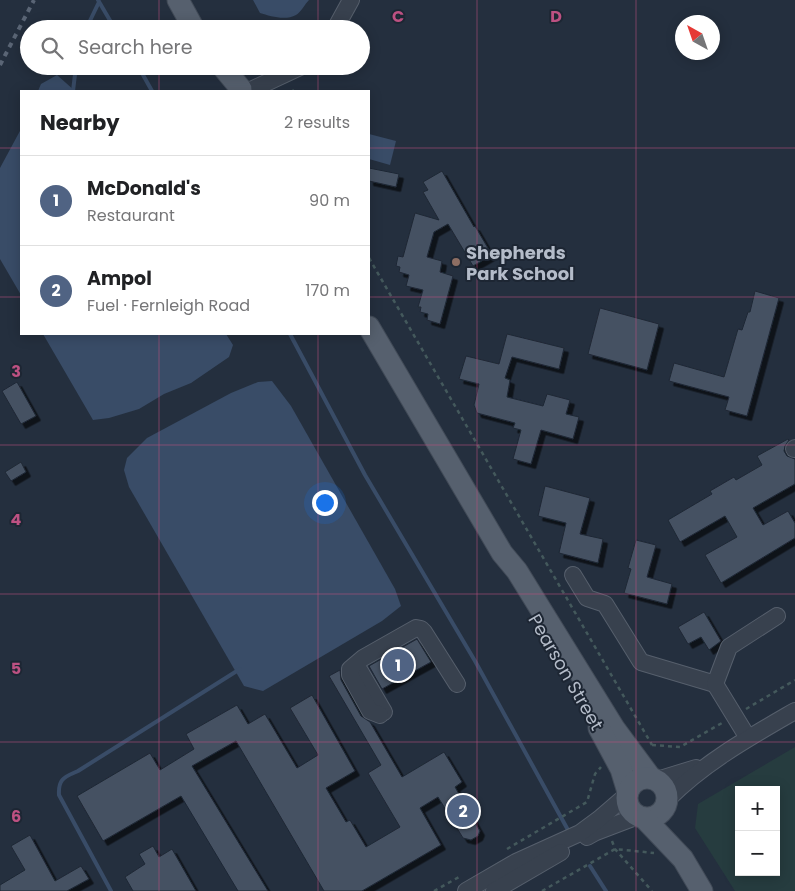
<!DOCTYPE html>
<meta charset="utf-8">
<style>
:root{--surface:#fff;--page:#f6f6f6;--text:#202124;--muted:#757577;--line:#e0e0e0;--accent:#506383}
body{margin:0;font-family:Poppins,sans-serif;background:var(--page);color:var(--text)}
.controls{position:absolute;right:15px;bottom:15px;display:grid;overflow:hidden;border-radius:0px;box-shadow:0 2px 12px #0003}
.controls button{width:45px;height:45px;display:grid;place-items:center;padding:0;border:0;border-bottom:1px solid var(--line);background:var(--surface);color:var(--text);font:25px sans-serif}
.compass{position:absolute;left:675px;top:15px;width:45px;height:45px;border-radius:50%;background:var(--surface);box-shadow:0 2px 12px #0003;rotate:320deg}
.you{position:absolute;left:324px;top:502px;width:18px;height:18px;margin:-12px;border:4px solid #fff;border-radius:50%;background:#1a73e8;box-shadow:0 0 0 8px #1a73e833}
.badge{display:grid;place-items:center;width:32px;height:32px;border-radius:50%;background:var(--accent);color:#fff;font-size:16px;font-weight:700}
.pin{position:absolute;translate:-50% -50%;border:2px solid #fff;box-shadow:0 1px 5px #0006}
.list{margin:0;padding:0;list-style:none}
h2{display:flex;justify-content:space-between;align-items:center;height:65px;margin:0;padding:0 20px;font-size:21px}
h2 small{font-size:16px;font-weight:400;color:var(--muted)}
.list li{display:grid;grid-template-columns:32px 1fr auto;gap:15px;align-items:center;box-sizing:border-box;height:90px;padding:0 20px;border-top:1px solid var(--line)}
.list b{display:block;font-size:19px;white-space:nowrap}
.list p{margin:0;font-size:16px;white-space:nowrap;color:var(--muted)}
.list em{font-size:16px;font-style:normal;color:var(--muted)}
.icon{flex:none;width:28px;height:28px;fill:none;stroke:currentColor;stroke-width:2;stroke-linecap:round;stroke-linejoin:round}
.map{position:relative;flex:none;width:795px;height:891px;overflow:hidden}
.search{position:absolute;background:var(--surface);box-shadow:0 2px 12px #0003;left:20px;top:20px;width:350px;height:55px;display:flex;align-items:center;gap:12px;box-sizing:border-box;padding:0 18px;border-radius:28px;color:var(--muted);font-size:19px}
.panel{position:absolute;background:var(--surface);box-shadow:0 2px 12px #0003;left:20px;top:90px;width:350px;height:245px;border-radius:0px}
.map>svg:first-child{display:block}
</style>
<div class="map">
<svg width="795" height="891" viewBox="0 0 795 891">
<defs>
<filter id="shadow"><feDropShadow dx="4.5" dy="4.5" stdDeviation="0" flood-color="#0009"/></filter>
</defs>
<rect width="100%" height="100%" fill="#242f3e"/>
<path fill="#263c3f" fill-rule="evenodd" d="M795 747V891H735L695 828 698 804ZM739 790H776V872H739Z"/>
<g fill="#394c67">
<path d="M253 0H309C305 4 301 12 296 15 285 21 270 16 260 13Z"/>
<polygon points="57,75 75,91 38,91 41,84"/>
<polygon points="21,129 21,295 0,259 0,168"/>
<polygon points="369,134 396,141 390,165 369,159"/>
<polygon points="43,334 226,334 233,345 229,357 191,383 164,394 139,409 109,418 93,420"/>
<polygon points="272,381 291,406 395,589 401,606 382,621 263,691 244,686 129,487 124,470 127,458 147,438 231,393 258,382"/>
</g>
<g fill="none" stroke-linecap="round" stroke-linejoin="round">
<g stroke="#394c67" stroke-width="4">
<polyline points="98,0 115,29"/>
<polyline points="86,29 99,2"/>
<polyline points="138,66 152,91"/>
<polyline points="73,91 76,66"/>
<polyline points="290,334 365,475 475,661 568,830"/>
<polyline points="590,866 606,891"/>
<path d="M111 891 59 795C58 778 65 777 78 771L240 669"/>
</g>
</g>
<g fill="#455162" stroke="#1f2835" filter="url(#shadow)">
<polygon points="369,168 399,174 396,187 369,181"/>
<polygon points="442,171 474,227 475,226 492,255 473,266 448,224 434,232 427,257 442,261 440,272 453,276 440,324 427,320 428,314 420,312 421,307 418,307 423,290 406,286 409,275 399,272 400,267 396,266 398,256 403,257 415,213 439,220 423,192 428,190 423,182"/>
<polygon points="755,291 779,298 747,416 725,410 729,397 669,381 674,363 724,377 738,329 742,330 748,312 750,312"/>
<polygon points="600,308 659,324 647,370 588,354"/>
<polygon points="507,334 564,348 559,369 512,357 505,378 510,380 507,397 543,406 547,394 570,400 566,414 579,417 573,439 541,430 531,464 513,459 521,430 513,428 515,423 477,413 474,405 479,384 459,379 466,356 499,364"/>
<polygon points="17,382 36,416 21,424 2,391"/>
<polygon points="788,439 789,440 785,446 784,451 787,456 795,459 795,484 753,508 763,525 788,511 795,523 795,538 721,583 705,555 737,537 725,516 680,542 668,520 712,494 710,491 734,477 736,480 762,465 757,456"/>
<polygon points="21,462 26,472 11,481 5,472"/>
<polygon points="545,486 590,498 580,534 603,539 598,563 559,553 566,523 538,516"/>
<polygon points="636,540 656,545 647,577 672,584 667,604 624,593 631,569 628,568"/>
<polygon points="704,612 721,641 709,650 701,637 688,644 678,627"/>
<polygon points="417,639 431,662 382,689 369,666"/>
<polygon points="340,670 341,680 361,716 370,722 402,777 444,752 462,782 455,787 480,831 478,836 471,840 463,838 438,797 420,808 441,845 362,891 324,891 236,741 192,766 268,891 238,891 181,796 103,841 77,796 150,753 160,770 194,749 186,734 237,705 248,724 265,714 297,768 318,755 290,708 312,695 355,771 326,788 346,822 350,820 366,847 400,827 368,773 381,765 329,676"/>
<polygon points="30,835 55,881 81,866 89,879 67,891 0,891 0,885 25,870 11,846"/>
<polygon points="153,846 159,857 172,849 196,891 133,891 125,877 145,864 139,854"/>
</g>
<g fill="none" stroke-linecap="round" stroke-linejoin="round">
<g stroke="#565f6c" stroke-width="18">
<g id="minor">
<polyline points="335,29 351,0"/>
<polyline points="249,91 302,66"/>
<polyline points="794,449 795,448"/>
<polyline points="573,575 587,598 605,604 641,662 715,684"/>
<polyline points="360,671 384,712"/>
<polyline points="380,715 370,711 350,675 350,669 363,658 416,628 421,629 424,632 457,684"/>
<polyline points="748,738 715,684 729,647 777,616"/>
<polyline points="657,780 696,768"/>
<path d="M668 799C705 762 750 737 795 711"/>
<polyline points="587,837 596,832 638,816"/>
<polyline points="466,891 516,862 580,833 599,819 628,794"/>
<polyline points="494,891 561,852"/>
</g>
</g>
<g stroke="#414a57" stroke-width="23">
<g id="major">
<polyline points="178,0 194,29"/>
<polyline points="222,66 241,89"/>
<polyline points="369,327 502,553 517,571 614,728 651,778"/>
<polyline points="599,728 621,769 628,792"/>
<circle cx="647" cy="798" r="20"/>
<polyline points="644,818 683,859 702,891"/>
</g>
</g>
<g stroke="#44595c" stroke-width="2.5" stroke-dasharray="4 4" stroke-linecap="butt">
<polyline points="293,91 294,90"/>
<polyline points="369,258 652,745"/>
<polyline points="746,709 795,680"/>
<polyline points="652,745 680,747 722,723"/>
<polyline points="612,841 615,849 652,891"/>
<polyline points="507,849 587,802 595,774 601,767"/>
<polyline points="434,891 459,877"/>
<polyline points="542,891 615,849 654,853"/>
</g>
<use href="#minor" stroke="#38414e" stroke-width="16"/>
<use href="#major" stroke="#56606e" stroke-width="21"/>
<polyline stroke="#5a6575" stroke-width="4" stroke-dasharray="5 5" stroke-linecap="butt" points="0,65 34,0"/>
</g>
<path fill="none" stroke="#bd5182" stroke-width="1" stroke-opacity="0.55" d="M159 0V29M318 0V29M477 0V891M636 0V891M159 66V91M318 66V91M0 148H21M369 148H795M0 297H21M369 297H795M159 334V891M318 334V891M0 445H795M0 594H795M0 742H795"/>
<circle fill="#8d6e63" stroke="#1d2633" stroke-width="2" cx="456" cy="262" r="5"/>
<g text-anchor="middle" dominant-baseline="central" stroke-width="4" stroke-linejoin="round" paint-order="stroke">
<g font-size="18" font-weight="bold" fill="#b4bcc9" stroke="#1d2633" text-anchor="start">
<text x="466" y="252">Shepherds<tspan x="466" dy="21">Park School</tspan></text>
</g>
<g font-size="18" fill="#b4bcc9" stroke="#1d2633">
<text transform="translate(566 672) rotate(60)">Pearson Street</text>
</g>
</g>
<g font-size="16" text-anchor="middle" font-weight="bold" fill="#bd5182" stroke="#1d2633" stroke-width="4" stroke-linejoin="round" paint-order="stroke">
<text x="398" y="22">C</text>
<text x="556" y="22">D</text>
<text x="16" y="377">3</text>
<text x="16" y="525">4</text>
<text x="16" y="674">5</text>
<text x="16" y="822">6</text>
</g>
</svg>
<div class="controls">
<button>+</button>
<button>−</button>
</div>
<svg class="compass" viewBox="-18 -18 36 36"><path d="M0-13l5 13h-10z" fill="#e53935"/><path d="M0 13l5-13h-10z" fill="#757577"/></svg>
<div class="you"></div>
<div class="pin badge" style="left:398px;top:665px">1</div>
<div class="pin badge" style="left:463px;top:811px">2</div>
<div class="search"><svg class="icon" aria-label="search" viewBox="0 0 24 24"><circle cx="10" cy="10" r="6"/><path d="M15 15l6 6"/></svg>Search here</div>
<section class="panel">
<h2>Nearby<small>2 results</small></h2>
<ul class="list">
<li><span class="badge">1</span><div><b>McDonald's</b><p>Restaurant</p></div><em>90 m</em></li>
<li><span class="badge">2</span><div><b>Ampol</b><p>Fuel · Fernleigh Road</p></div><em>170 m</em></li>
</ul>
</section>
</div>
